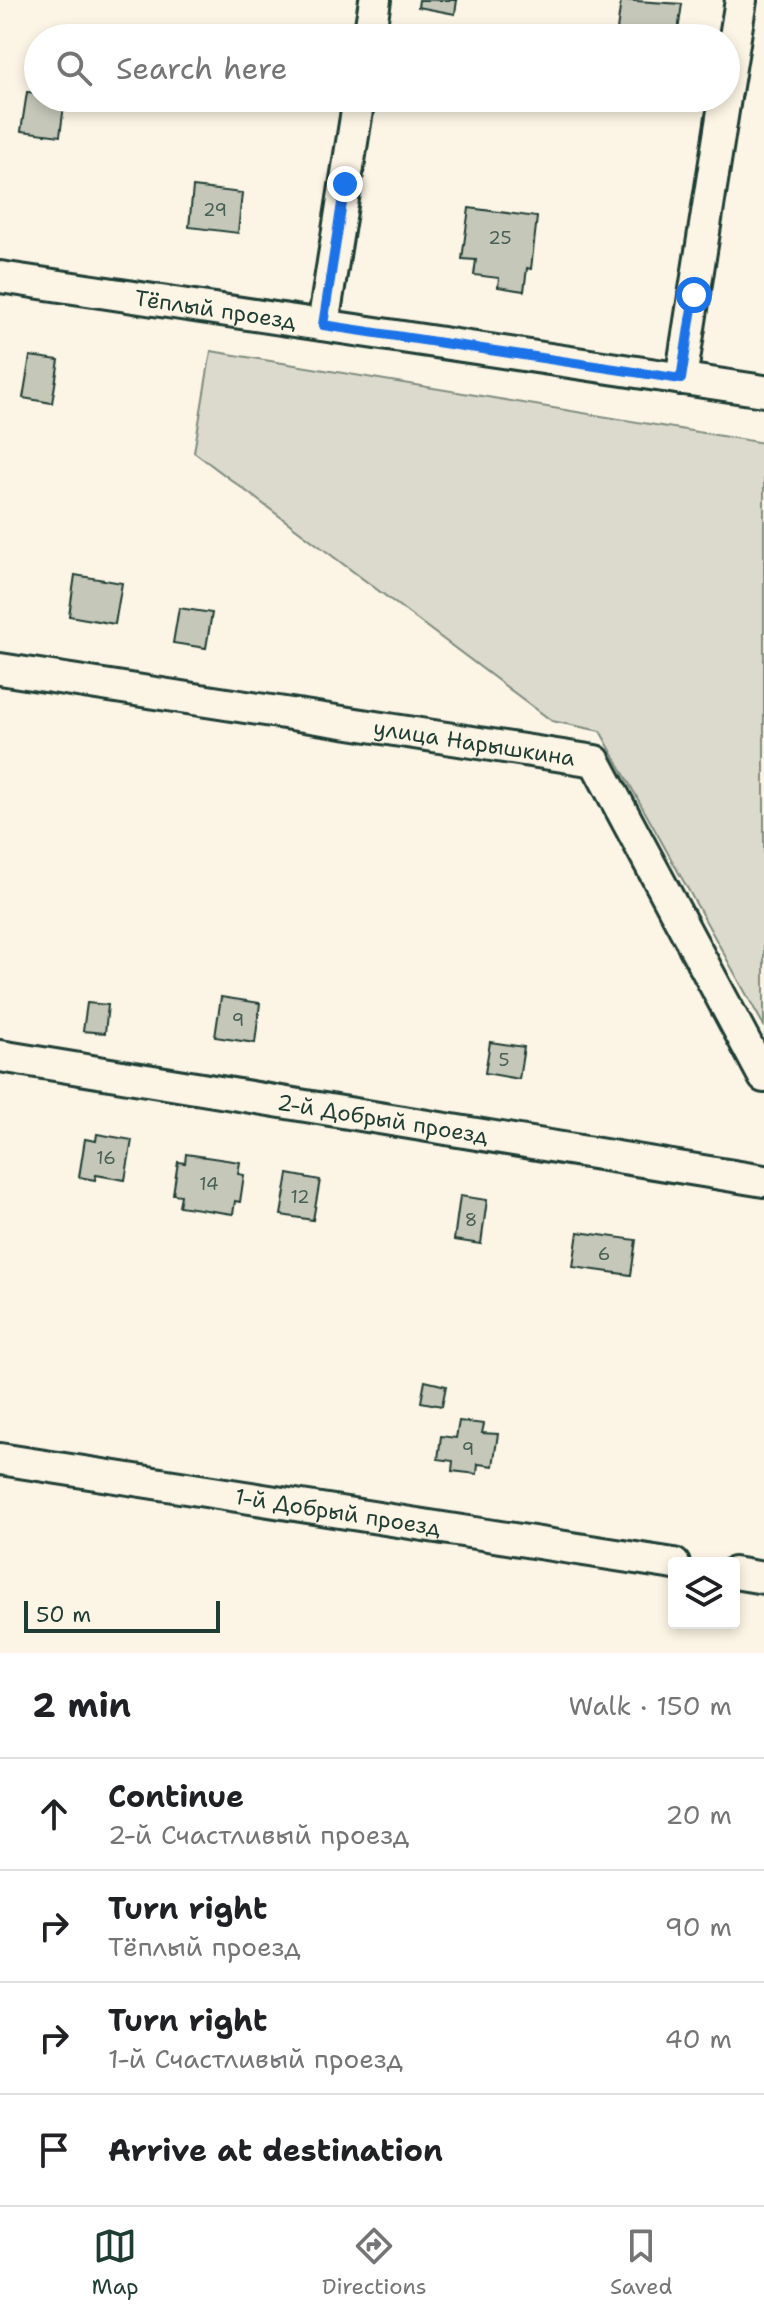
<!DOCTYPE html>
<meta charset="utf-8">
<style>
:root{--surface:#fff;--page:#f6f6f6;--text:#202124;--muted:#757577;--line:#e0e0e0;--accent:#1f3d34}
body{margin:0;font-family:"Shantell Sans",sans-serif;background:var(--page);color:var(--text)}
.controls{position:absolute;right:24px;bottom:24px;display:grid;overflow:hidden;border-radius:8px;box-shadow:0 4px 12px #0003}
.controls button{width:72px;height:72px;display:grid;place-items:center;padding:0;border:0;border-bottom:2px solid var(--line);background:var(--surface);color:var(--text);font:40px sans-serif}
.scale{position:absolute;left:24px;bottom:20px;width:196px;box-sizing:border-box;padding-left:8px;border:4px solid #1f3d34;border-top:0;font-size:22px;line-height:28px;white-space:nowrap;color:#1f3d34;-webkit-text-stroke:6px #fcf5e5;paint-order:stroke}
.stop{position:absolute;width:24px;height:24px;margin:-18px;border:6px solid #1a73e8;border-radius:50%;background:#fff}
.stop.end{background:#1a73e8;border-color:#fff;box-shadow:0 2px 8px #0008}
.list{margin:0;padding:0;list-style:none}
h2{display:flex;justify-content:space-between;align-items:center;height:104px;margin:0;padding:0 32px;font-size:34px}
h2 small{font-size:26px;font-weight:400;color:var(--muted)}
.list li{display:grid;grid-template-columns:52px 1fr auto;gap:24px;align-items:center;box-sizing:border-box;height:112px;padding:0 32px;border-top:2px solid var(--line)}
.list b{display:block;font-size:30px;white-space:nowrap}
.list p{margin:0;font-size:26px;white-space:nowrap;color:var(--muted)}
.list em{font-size:26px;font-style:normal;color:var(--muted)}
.icon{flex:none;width:44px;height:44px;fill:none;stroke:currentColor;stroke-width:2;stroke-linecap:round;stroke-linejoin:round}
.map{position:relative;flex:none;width:764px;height:1653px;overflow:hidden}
.search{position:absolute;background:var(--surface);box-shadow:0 4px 12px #0003;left:24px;right:24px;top:24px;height:88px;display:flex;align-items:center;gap:20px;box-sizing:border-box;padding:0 28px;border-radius:44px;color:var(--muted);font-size:30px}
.sheet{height:552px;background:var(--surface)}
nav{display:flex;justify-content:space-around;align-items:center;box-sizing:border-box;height:112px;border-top:2px solid var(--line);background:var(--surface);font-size:22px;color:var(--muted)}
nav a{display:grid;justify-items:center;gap:4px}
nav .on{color:var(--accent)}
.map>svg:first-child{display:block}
</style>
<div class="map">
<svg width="764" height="1653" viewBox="0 0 764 1653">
<rect width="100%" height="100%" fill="#fcf5e5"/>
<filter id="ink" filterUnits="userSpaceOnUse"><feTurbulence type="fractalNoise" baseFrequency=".0125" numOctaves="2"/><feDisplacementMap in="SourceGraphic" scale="16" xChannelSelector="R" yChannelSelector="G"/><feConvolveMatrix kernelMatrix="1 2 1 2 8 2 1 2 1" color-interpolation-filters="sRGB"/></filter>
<g filter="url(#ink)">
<polygon fill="#dcdacc" stroke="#7e8c80" stroke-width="2" points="211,351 764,443 764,1026 600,731 552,721 194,452"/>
<g fill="#c5c7b9" stroke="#1f3d34" stroke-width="2">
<polygon points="419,0 457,0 455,14 418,7"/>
<polygon points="621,0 682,4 677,38 616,38"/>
<polygon points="27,92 38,93 38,98 65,98 60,136 21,131"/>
<polygon points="193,187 242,193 238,233 189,227"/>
<polygon points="469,208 537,217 531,269 527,268 524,291 498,287 499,278 474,275 476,260 462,259"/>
<polygon points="30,356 59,360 52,403 23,398"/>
<polygon points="75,575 122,583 115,624 69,616"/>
<polygon points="179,608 212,613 206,648 173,643"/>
<polygon points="221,997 260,1003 255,1043 215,1037"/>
<polygon points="87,1003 108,1005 105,1033 83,1031"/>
<polygon points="490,1042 524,1047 519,1079 485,1073"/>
<polygon points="97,1134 132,1140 125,1180 96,1175 95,1180 79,1177 85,1139 96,1141"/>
<polygon points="186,1154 240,1162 238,1174 244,1175 240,1202 235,1201 233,1214 179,1206 181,1195 173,1194 178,1162 185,1163"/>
<polygon points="288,1174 320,1180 313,1220 281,1215"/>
<polygon points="460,1196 487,1200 481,1244 454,1240"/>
<polygon points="578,1232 636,1240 631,1275 573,1267"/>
<polygon points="425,1381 446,1386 442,1406 421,1402"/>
<polygon points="459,1421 484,1424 482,1433 498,1434 493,1466 478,1464 477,1474 452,1471 453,1461 438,1459 441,1436 456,1438"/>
</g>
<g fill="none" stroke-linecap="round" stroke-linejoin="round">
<g stroke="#1f3d34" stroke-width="36">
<g id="minor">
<polyline points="369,38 375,0"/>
<polyline points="726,92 741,0"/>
<path id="s1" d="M0 277 764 391"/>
<polyline points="323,325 359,98"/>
<polyline points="681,379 725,98"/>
<path id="s2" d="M0 669 595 761 764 1077"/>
<path id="s3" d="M0 1056 764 1181"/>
<path id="s4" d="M0 1459 674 1564"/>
<polyline points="734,1573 764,1578"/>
</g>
</g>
<use href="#minor" stroke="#fcf5e5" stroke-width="30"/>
</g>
</g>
<g fill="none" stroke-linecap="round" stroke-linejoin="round" filter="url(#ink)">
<polyline stroke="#1a73e8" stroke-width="10" points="345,184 323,325 681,379 694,295"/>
</g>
<g text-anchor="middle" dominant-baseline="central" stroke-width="6" stroke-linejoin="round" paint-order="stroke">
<g font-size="18" fill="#486055">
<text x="215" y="210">29</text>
<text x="500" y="238">25</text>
<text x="238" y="1020">9</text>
<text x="504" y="1060">5</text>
<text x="106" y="1158">16</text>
<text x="209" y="1184">14</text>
<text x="300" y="1197">12</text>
<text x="471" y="1220">8</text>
<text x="604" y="1254">6</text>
<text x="468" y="1449">9</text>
</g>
<g font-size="22" fill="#1f3d34" stroke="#fcf5e5">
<text stroke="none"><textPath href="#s1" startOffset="218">Тёплый проезд</textPath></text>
<text stroke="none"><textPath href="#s2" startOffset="480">улица Нарышкина</textPath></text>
<text stroke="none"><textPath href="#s3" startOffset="388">2-й Добрый проезд</textPath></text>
<text stroke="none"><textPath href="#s4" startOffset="342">1-й Добрый проезд</textPath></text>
</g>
</g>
</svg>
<div class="controls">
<button><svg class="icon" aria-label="layers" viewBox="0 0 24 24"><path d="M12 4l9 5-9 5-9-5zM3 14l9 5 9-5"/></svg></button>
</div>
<div class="scale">50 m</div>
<div class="stop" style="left:694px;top:295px"></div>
<div class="stop end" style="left:345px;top:184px"></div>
<div class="search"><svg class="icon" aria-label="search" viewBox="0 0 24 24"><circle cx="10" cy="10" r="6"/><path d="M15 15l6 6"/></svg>Search here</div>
</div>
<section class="sheet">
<h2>2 min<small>Walk · 150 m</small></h2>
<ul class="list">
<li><svg class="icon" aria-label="ahead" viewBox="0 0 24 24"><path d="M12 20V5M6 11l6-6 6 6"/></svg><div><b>Continue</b><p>2-й Счастливый проезд</p></div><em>20 m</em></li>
<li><svg class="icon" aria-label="right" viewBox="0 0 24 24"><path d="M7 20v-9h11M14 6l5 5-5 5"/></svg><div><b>Turn right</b><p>Тёплый проезд</p></div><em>90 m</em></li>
<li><svg class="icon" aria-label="right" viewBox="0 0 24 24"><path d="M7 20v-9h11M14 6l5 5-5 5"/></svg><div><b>Turn right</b><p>1-й Счастливый проезд</p></div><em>40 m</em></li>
<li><svg class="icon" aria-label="arrive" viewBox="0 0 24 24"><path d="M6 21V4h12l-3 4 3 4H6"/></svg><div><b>Arrive at destination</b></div></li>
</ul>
</section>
<nav>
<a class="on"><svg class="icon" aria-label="map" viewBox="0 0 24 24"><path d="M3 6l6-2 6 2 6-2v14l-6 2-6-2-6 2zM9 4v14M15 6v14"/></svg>Map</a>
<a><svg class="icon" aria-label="directions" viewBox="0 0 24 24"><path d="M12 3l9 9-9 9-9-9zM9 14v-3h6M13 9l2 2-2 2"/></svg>Directions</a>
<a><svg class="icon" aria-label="saved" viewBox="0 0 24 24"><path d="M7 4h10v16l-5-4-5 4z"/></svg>Saved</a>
</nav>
